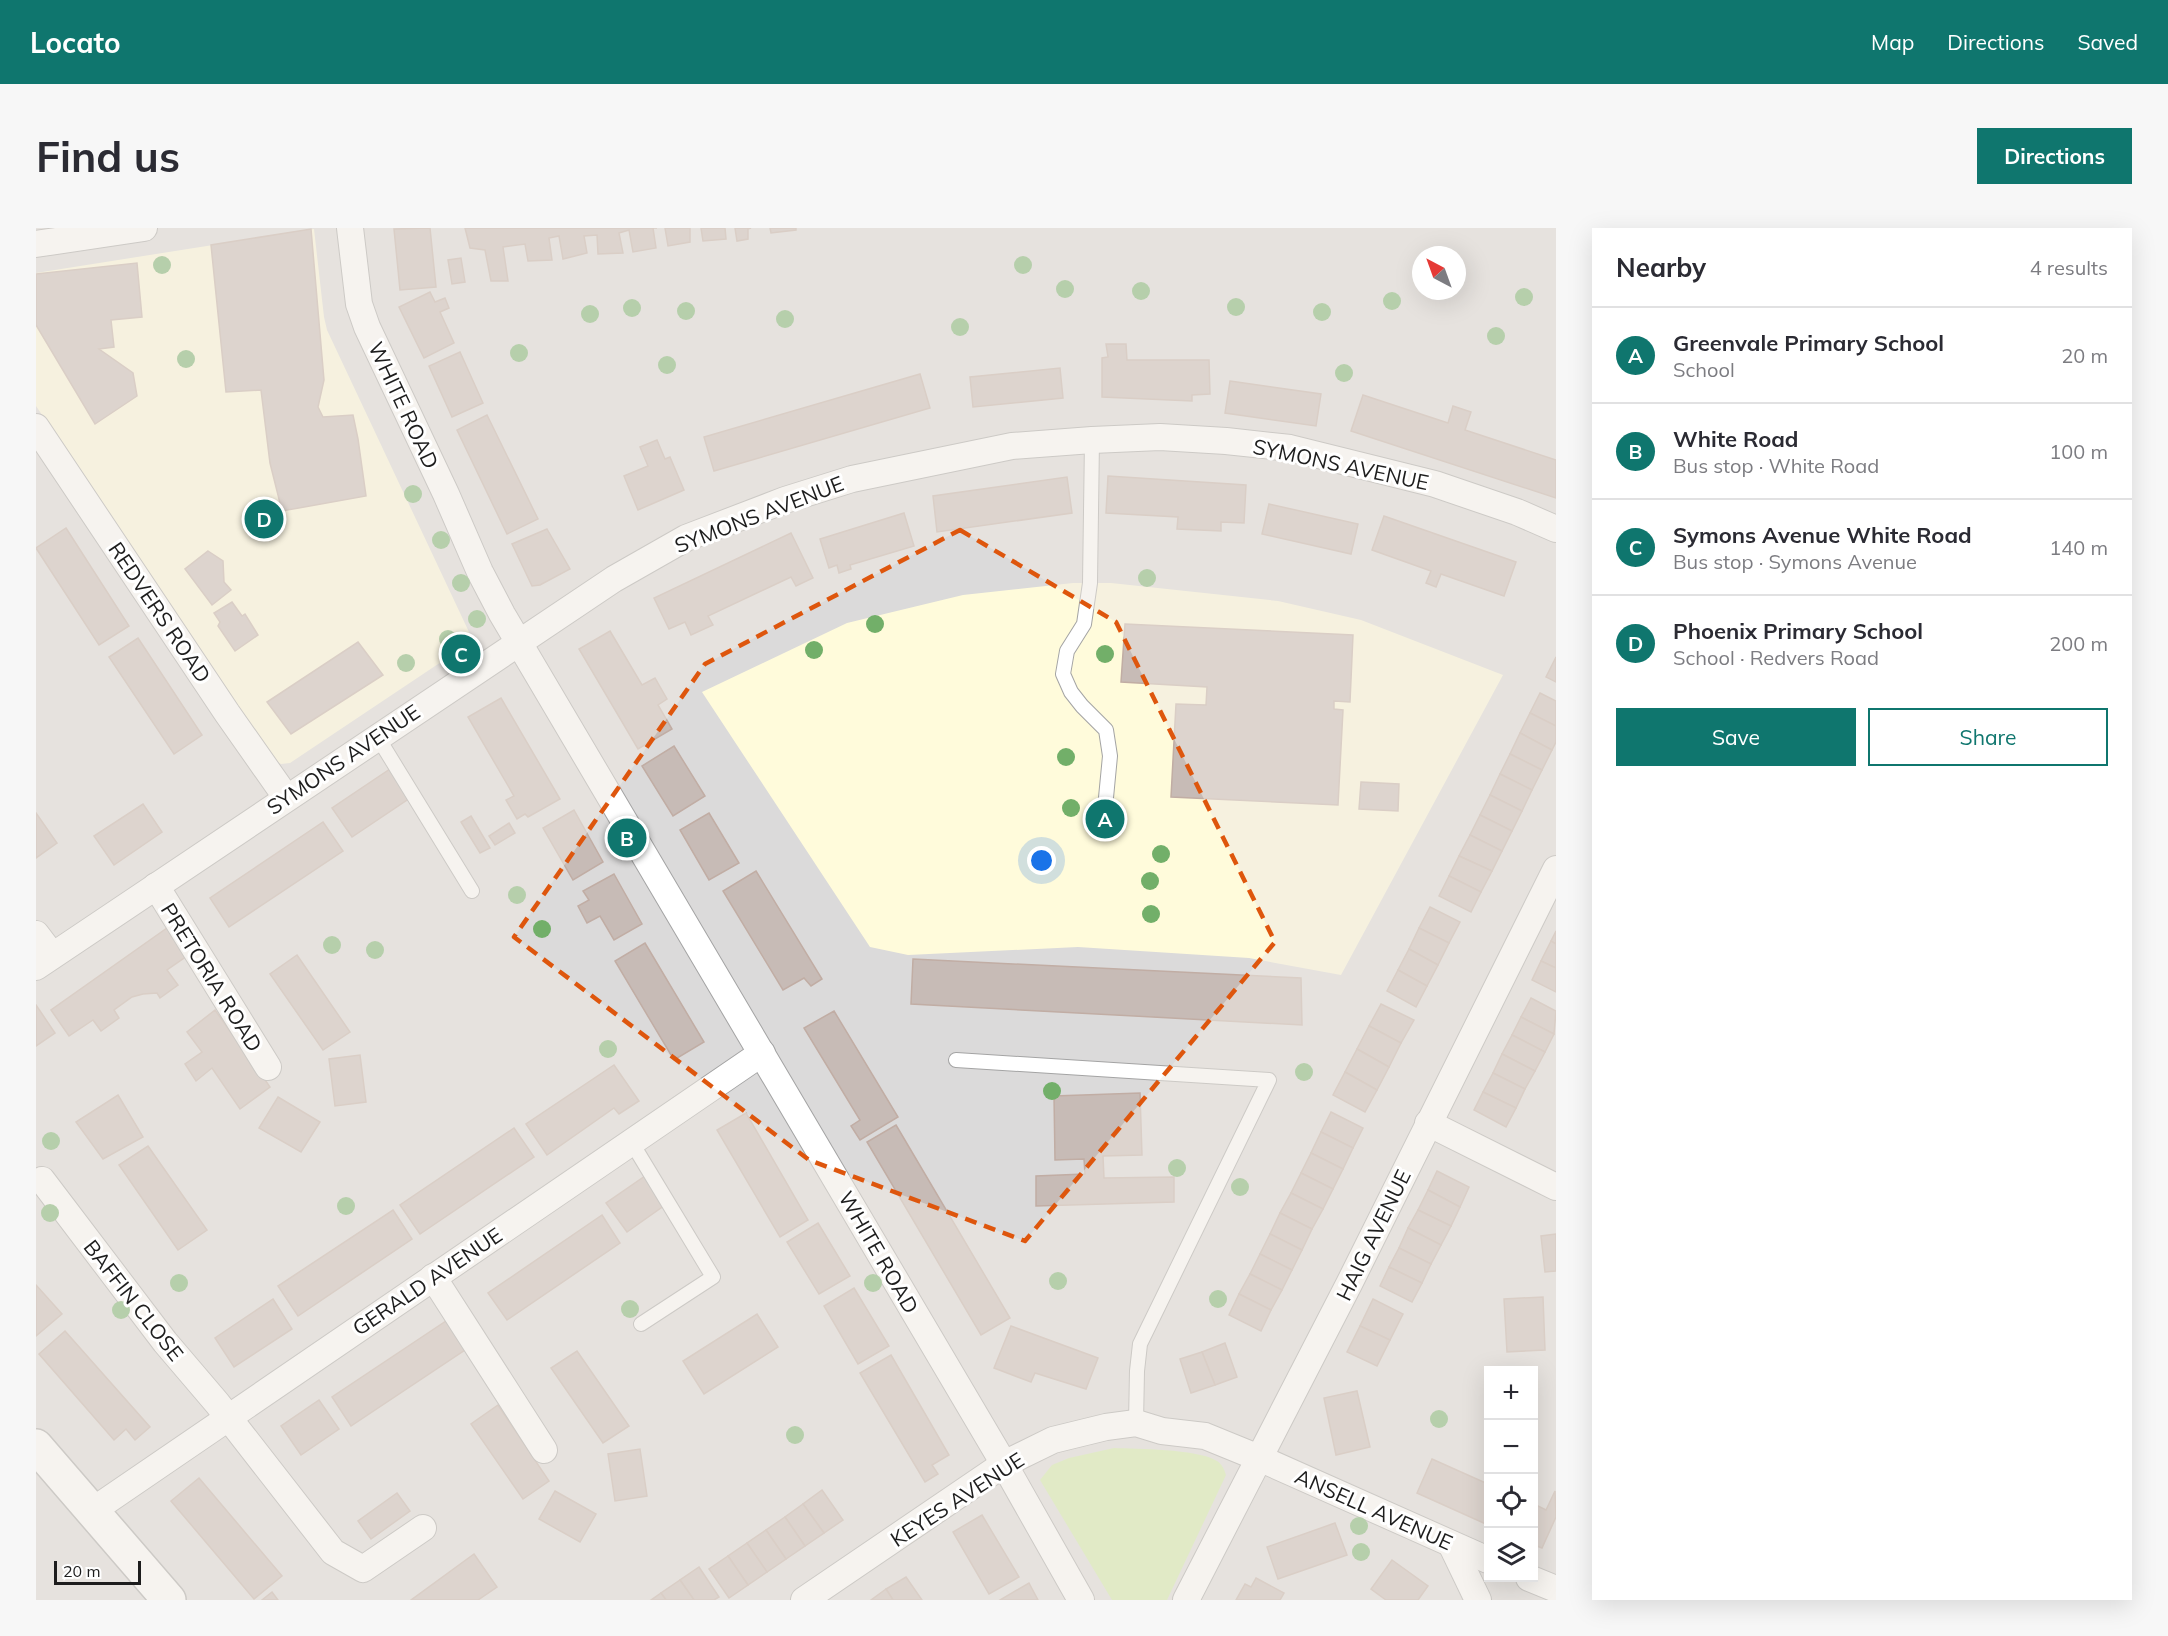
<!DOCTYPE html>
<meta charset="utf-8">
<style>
:root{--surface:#fff;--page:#f7f7f7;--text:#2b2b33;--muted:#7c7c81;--line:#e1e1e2;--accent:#0f766e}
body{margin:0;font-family:Mulish,sans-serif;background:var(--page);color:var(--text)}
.controls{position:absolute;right:18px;bottom:18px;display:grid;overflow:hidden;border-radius:0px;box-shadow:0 6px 24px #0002}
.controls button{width:54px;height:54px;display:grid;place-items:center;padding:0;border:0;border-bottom:2px solid var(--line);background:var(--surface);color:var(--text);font:30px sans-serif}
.compass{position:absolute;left:1376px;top:18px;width:54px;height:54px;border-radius:50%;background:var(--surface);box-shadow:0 6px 24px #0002;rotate:319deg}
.scale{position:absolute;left:18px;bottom:15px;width:87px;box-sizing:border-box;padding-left:6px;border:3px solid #1d1d1d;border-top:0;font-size:16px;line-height:21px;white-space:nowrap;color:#1d1d1d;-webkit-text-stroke:4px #fff;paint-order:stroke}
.you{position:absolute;left:1006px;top:633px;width:21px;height:21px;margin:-15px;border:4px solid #fff;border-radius:50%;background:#1a73e8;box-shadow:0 0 0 9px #1a73e833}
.badge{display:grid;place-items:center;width:39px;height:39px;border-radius:50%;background:var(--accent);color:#fff;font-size:20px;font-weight:700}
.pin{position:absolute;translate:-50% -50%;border:3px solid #fff;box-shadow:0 2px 6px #0006}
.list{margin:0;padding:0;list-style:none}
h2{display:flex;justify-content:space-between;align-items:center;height:78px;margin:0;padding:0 24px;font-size:26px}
h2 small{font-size:20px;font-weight:400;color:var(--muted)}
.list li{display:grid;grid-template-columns:39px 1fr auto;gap:18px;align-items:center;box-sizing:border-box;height:96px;padding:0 24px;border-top:2px solid var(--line)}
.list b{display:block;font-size:22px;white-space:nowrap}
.list p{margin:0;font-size:20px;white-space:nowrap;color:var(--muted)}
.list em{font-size:20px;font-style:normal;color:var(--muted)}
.actions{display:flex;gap:12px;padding:18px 24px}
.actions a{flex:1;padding:14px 0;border:2px solid var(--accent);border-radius:0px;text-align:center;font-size:21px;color:var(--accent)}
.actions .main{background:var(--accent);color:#fff}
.icon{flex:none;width:33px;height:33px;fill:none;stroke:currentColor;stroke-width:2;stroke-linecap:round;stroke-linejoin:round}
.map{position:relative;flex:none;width:1520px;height:1372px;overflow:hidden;border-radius:0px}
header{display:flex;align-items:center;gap:36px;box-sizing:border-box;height:84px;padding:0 30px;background:var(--accent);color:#fff}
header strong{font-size:28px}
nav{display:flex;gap:33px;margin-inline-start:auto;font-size:21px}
.intro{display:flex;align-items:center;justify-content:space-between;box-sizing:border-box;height:144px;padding:0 36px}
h1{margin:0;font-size:42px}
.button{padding:15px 27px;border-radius:0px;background:var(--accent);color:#fff;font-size:21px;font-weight:700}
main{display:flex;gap:36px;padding:0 36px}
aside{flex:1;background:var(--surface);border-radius:0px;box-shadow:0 6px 24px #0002}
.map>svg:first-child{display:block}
</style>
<header>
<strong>Locato</strong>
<nav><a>Map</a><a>Directions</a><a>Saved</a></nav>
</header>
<div class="intro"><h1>Find us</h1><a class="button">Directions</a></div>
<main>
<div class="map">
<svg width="1520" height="1372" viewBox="0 0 1520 1372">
<rect width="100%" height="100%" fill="#efe9e2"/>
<path fill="#dbdada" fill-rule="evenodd" d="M0 0H1520V1372H0ZM1385 27H1421V63H1385ZM1452 1142H1498V1350H1452Z"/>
<g fill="#fffbdb">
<polygon points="278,1 288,89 291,102 433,404 432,413 426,420 254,535 245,536 238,532 0,178 0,45"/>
<polygon points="1037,355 1075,355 1242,373 1325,392 1467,447 1305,747 1213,730 1042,719 872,727 834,719 666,464 811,395 927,367"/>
</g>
<path fill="#d0eca5" d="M1078 1220C1101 1221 1160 1221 1179 1232 1186 1235 1188 1241 1190 1247L1131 1372H1076L1004 1252 1016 1237 1033 1230Z"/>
<g fill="#c7bbb6" stroke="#c1ada4" stroke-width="1.5">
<polygon points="394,0 400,59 364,62 358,1"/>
<polygon points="429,0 621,0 617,0 620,20 597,24 593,2 583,5 587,25 562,26 561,7 548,8 551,25 527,31 523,8 513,10 516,32 492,33 489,16 467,19 472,53 455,53 449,22 434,20"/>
<polygon points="629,0 654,0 654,14 632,18"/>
<polygon points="665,0 689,0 690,11 667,13"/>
<polygon points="699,0 715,0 712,1 712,11 701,13"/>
<polygon points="734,0 760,0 760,2 735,5"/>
<polygon points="275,1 288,152 282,179 287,189 317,187 322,211 330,268 246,283 234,235 225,162 190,164 175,17"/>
<polygon points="425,30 429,54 416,56 412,32"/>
<polygon points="101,35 106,89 75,92 78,119 63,121 97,145 101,168 59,196 0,97 0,46"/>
<polygon points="394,64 399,74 409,70 413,80 404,84 418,115 388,130 363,79"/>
<polygon points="1070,116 1090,116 1091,132 1173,132 1174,166 1156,167 1156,173 1066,169 1066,130 1072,129"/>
<polygon points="424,124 447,175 416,189 393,138"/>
<polygon points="1024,140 1027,170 937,179 934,149"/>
<polygon points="884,146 894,180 678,243 668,209"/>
<polygon points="1194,153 1285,166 1280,198 1189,185"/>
<polygon points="1327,167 1412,195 1417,178 1435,184 1429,202 1520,232 1520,270 1315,203"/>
<polygon points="451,187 502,291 471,306 421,202"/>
<polygon points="621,212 629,231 634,229 648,262 602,282 588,248 612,238 604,219"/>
<polygon points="1072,248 1210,257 1208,295 1185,294 1185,303 1141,301 1142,289 1070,285"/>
<polygon points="1031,249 1036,285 901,304 897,268"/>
<polygon points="1233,276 1322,296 1315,326 1226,306"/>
<polygon points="868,285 878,318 814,337 815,341 803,345 801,337 793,340 784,311"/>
<polygon points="1348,288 1480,334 1468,368 1405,346 1400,359 1390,355 1395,343 1336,322"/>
<polygon points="30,300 93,398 63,417 0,320"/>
<polygon points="511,301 534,341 504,357 496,358 476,316"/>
<polygon points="755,305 777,350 760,358 755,349 672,388 677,397 655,407 649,394 633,401 618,370"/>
<polygon points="172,323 187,333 188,354 195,362 176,377 149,341"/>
<polygon points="196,374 206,388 209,386 222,407 199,423 182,398 184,394 178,385"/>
<polygon points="1089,396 1317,407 1314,474 1298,473 1298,481 1307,482 1302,577 1135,569 1140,476 1170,477 1171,459 1085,454"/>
<polygon points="574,403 606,457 619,450 631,471 622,477 636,501 602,521 543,421"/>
<polygon points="102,410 166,507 138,526 73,429"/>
<polygon points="322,414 347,447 255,506 231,474"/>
<polygon points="1520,429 1520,454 1510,449"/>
<polygon points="1504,465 1520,473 1520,498 1494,485"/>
<polygon points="465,470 524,571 492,589 489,586 481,591 470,572 478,568 432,489"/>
<polygon points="1494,485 1520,498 1520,514 1516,522 1484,505"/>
<polygon points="1484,505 1516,522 1506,542 1474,526"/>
<polygon points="638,518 669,568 637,588 606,538"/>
<polygon points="1474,526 1506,542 1496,562 1464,546"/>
<polygon points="354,541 374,570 316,609 296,580"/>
<polygon points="1464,546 1496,562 1486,583 1454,567"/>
<polygon points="1325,554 1363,556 1362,583 1323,581"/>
<polygon points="1454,567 1486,583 1476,603 1444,587"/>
<polygon points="107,576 126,604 78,637 58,608"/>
<polygon points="538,582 567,634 537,652 507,600"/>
<polygon points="0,585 21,615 0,630"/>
<polygon points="673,585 703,635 673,652 644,602"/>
<polygon points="1444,587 1476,603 1466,623 1434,607"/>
<polygon points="435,588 454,620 444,625 425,594"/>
<polygon points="287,594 307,623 193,699 174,670"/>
<polygon points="473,595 479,605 459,617 453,608"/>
<polygon points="1434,607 1466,623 1456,643 1423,628"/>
<polygon points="1423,628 1456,643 1445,664 1413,648"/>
<polygon points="720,643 786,751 775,758 768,750 747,762 687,663"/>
<polygon points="578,646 606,696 578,712 564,688 551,695 542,678 553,672 547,663"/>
<polygon points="1413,648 1445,664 1435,684 1403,668"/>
<polygon points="1394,679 1424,694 1413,715 1383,700"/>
<polygon points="131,700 151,728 131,742 142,757 124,770 121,765 107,766 96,769 78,782 83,790 65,803 57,792 33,808 15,782"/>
<polygon points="1383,700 1413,715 1402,737 1373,721"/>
<polygon points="1520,703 1520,716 1515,713"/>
<polygon points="1515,713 1520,716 1520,740 1505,733"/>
<polygon points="609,715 668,814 638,832 579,733"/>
<polygon points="1373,721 1402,737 1391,758 1362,742"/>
<polygon points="261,727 314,804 287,822 234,746"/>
<polygon points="877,731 1265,750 1266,797 875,776"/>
<polygon points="1505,733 1520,740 1520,764 1496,752"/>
<polygon points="1362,742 1391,758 1380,779 1351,763"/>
<polygon points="1495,770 1520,783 1518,806 1485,789"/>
<polygon points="1345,776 1378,792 1365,815 1333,798"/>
<polygon points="0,777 19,805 0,818"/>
<polygon points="179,782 201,813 208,808 208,821 234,859 204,881 176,840 160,853 149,836 166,824 151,804"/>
<polygon points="798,783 862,889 824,912 815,898 824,892 768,800"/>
<polygon points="1485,789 1518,806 1509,824 1476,807"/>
<polygon points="1333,798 1365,815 1353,839 1321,821"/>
<polygon points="1476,807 1509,824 1499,843 1466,826"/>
<polygon points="1321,821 1353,839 1341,862 1309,844"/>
<polygon points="1466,826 1499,843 1489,861 1457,845"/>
<polygon points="324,827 330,874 299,878 293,831"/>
<polygon points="578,837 603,873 583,886 578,880 511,927 490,896"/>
<polygon points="1309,844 1341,862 1329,884 1297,867"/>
<polygon points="1457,845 1489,861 1480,880 1447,864"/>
<polygon points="1447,864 1480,880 1470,899 1438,882"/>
<polygon points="1104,865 1106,927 1067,928 1068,950 1138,949 1138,974 1000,978 1000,948 1049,946 1048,931 1019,932 1018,868"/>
<polygon points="82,867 107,909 67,931 40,894"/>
<polygon points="242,869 284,894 265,924 223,900"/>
<polygon points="1295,884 1327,900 1317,920 1285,904"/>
<polygon points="710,885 772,992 744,1009 681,902"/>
<polygon points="860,897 974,1090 945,1107 831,914"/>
<polygon points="478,900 498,929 384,1006 364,977"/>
<polygon points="1285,904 1317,920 1307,941 1275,925"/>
<polygon points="112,918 171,1002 142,1022 83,937"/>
<polygon points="1275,925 1307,941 1297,961 1265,945"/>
<polygon points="1401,943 1433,959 1424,979 1392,962"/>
<polygon points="1265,945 1297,961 1287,981 1255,965"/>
<polygon points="609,948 629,977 591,1004 570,975"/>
<polygon points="1392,962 1424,979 1415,998 1382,982"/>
<polygon points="1255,965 1287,981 1276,1001 1244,985"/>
<polygon points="357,982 376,1011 262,1088 242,1058"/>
<polygon points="1382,982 1415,998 1405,1017 1372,1000"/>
<polygon points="1244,985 1276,1001 1266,1022 1234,1006"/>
<polygon points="566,987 584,1015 471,1092 452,1065"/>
<polygon points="782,995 814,1048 783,1066 751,1014"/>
<polygon points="1372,1000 1405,1017 1395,1036 1363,1020"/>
<polygon points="1234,1006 1266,1022 1256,1042 1224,1026"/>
<polygon points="1520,1006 1520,1043 1509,1044 1505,1008"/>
<polygon points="1363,1020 1395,1036 1386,1055 1353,1039"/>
<polygon points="1224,1026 1256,1042 1246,1062 1214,1046"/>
<polygon points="1353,1039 1386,1055 1376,1074 1344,1058"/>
<polygon points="1214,1046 1246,1062 1235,1082 1203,1066"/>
<polygon points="0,1057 26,1086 0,1108"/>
<polygon points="818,1060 853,1118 822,1136 788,1078"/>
<polygon points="1203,1066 1235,1082 1225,1103 1193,1087"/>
<polygon points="1507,1069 1509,1122 1471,1124 1468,1071"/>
<polygon points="237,1071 256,1101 198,1139 179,1110"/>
<polygon points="1337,1071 1367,1086 1354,1112 1324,1098"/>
<polygon points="721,1086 742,1119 668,1166 647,1133"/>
<polygon points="410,1093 429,1122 315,1198 296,1169"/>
<polygon points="975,1098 1062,1130 1050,1161 999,1145 995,1154 958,1140"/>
<polygon points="1324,1098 1354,1112 1341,1138 1311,1124"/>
<polygon points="29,1103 114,1199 99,1212 90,1201 78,1212 3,1126"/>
<polygon points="1189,1115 1201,1149 1179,1157 1166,1124"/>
<polygon points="541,1123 593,1198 567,1215 515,1140"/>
<polygon points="1166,1124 1179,1157 1155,1165 1144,1131"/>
<polygon points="855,1127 913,1227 896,1237 902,1246 889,1254 824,1145"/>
<polygon points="1321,1163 1334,1219 1300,1227 1288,1170"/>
<polygon points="283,1172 303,1201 265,1227 245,1198"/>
<polygon points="462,1177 513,1253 487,1271 435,1196"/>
<polygon points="604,1221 611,1268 579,1273 572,1226"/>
<polygon points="1396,1231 1452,1256 1452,1297 1381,1265"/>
<polygon points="163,1250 246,1348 218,1371 135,1273"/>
<polygon points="786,1262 807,1292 788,1305 767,1276"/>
<polygon points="519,1263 560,1286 544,1314 503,1291"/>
<polygon points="1519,1263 1520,1289 1506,1320 1498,1317 1498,1276 1510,1282"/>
<polygon points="361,1265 374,1283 335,1311 322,1293"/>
<polygon points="767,1276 788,1305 769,1318 749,1289"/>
<polygon points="946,1287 983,1349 953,1366 917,1304"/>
<polygon points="749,1289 769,1318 750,1331 730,1302"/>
<polygon points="1299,1295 1311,1327 1242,1351 1231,1319"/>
<polygon points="730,1302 750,1331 731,1344 711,1315"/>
<polygon points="711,1315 731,1344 712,1357 692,1328"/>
<polygon points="438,1326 461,1359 442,1372 375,1372"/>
<polygon points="692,1328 712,1357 693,1370 673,1341"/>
<polygon points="1356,1332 1392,1358 1382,1372 1350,1372 1335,1361"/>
<polygon points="663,1339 683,1369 678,1372 658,1372 644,1352"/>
<polygon points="870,1349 886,1372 857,1372 850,1361"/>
<polygon points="1220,1350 1248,1365 1244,1372 1200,1372 1209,1356 1215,1359"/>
<polygon points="644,1352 658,1372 630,1372 625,1365"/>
<polygon points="993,1355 1002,1372 964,1372"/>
<polygon points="850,1361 857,1372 835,1372"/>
<polygon points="236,1364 242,1372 226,1372"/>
<polygon points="625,1365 630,1372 615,1372"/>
</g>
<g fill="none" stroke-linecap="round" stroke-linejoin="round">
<g stroke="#a4a4a4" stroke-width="16">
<g id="service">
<polyline points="1056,212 1054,355 1048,396 1031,423 1027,446 1035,464 1046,478 1070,502 1074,528 1069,580"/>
<polyline points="341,508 436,663"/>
<polyline points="920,832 1233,852 1104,1116 1101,1143 1100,1195"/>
<polyline points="596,915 677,1049 605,1096"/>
</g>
</g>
<g stroke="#a4a4a4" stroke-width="28">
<g id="minor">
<polyline points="314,0 323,76 331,99 410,266 444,344 466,386 968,1236 1045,1372"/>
<polyline points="0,16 108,0"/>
<polyline points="0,199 191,485 250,569"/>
<polyline points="120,658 232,839"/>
<polyline points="0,706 16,727"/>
<polyline points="0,739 578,351 650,310 749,272 816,251 976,218 1056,212 1124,209 1190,213 1254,220 1399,256 1481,284 1520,301"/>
<polyline points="1392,895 1520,959"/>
<polyline points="6,952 129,1114 181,1175 297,1324 327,1341 387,1300"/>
<polyline points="397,1049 508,1222"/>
<polyline points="56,1283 726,825"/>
<polyline points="1415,1316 1442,1372"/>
<polyline points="1493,1350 1520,1361"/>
<polyline points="768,1372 968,1236 1017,1212 1070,1199 1100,1195 1126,1203 1169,1208 1223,1230 1452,1332"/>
<polyline points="1150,1372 1313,1056 1520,641"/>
</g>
</g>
<g stroke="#a4a4a4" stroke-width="36">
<polyline id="tertiary" points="0,1218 133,1372"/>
</g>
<use href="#service" stroke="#fff" stroke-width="14"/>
<use href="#minor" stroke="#fff" stroke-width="26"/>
<use href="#tertiary" stroke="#fff" stroke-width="33"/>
</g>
<g fill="#72af69">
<circle cx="126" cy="37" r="9"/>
<circle cx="987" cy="37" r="9"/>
<circle cx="1029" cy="61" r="9"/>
<circle cx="1105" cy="63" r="9"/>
<circle cx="1488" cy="69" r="9"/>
<circle cx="1356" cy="73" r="9"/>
<circle cx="1200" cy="79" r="9"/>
<circle cx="596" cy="80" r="9"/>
<circle cx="650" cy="83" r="9"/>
<circle cx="1286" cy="84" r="9"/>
<circle cx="554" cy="86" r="9"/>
<circle cx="749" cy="91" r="9"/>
<circle cx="924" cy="99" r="9"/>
<circle cx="1460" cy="108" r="9"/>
<circle cx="483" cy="125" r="9"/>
<circle cx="150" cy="131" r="9"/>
<circle cx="631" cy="137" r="9"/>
<circle cx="1308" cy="145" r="9"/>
<circle cx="377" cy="266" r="9"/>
<circle cx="405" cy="312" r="9"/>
<circle cx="1111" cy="350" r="9"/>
<circle cx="425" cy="355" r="9"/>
<circle cx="441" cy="391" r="9"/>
<circle cx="839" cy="396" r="9"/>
<circle cx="412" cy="411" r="9"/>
<circle cx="778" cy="422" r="9"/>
<circle cx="1069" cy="426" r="9"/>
<circle cx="370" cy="435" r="9"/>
<circle cx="1030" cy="529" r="9"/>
<circle cx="1035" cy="580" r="9"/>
<circle cx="1125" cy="626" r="9"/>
<circle cx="1114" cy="653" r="9"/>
<circle cx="481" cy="667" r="9"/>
<circle cx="1115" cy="686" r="9"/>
<circle cx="506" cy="701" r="9"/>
<circle cx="296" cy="717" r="9"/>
<circle cx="339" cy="722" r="9"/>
<circle cx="572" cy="821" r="9"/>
<circle cx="1268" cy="844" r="9"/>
<circle cx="1016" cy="863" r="9"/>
<circle cx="15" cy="913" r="9"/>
<circle cx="1141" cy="940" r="9"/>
<circle cx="1204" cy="959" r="9"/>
<circle cx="310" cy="978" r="9"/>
<circle cx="14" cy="985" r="9"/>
<circle cx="1022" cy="1053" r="9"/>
<circle cx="143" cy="1055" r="9"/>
<circle cx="837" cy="1055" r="9"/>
<circle cx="1182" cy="1071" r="9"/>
<circle cx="594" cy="1081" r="9"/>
<circle cx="85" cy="1082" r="9"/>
<circle cx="1403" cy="1191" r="9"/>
<circle cx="759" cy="1207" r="9"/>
<circle cx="1323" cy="1298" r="9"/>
<circle cx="1325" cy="1324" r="9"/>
</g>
<path d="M0 0H1520V1372H0ZM924 302 1080 394 1239 714 989 1013 773 932 478 709 669 436Z" fill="#efe9e2" fill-opacity=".55" fill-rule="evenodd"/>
<path fill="none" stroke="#de560d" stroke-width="4.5" stroke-dasharray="12 8" stroke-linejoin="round" d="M924 302 1080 394 1239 714 989 1013 773 932 478 709 669 436Z"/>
<g text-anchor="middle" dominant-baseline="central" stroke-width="6" stroke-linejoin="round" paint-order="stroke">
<g font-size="21" fill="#1d1d1d" stroke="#fff">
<text transform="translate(368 177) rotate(65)">WHITE ROAD</text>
<text transform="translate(1305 236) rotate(12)">SYMONS AVENUE</text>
<text transform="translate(723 286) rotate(-21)">SYMONS AVENUE</text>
<text transform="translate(124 384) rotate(56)">REDVERS ROAD</text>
<text transform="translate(307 531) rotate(-34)">SYMONS AVENUE</text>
<text transform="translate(176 749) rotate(58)">PRETORIA ROAD</text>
<text transform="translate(1337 1007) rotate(-64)">HAIG AVENUE</text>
<text transform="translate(843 1024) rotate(60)">WHITE ROAD</text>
<text transform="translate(391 1053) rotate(-34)">GERALD AVENUE</text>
<text transform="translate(98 1072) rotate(52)">BAFFIN CLOSE</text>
<text transform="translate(921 1271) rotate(-33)">KEYES AVENUE</text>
<text transform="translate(1338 1281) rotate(24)">ANSELL AVENUE</text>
</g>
</g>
</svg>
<div class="controls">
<button>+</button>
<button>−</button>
<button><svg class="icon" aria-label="locate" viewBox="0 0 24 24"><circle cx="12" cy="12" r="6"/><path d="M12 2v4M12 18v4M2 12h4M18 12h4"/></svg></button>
<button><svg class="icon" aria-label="layers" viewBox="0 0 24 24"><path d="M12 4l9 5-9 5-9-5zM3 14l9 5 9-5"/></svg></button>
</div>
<svg class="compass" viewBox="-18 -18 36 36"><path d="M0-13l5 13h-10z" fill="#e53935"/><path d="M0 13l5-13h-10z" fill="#7c7c81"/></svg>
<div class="scale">20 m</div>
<div class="you"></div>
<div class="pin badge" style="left:1069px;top:591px">A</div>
<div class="pin badge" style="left:591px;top:610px">B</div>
<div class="pin badge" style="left:425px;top:426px">C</div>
<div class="pin badge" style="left:228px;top:291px">D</div>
</div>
<aside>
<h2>Nearby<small>4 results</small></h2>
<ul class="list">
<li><span class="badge">A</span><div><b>Greenvale Primary School</b><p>School</p></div><em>20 m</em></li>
<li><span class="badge">B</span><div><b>White Road</b><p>Bus stop · White Road</p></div><em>100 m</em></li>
<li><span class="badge">C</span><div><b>Symons Avenue White Road</b><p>Bus stop · Symons Avenue</p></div><em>140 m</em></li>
<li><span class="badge">D</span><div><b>Phoenix Primary School</b><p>School · Redvers Road</p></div><em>200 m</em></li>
</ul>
<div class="actions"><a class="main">Save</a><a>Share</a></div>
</aside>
</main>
